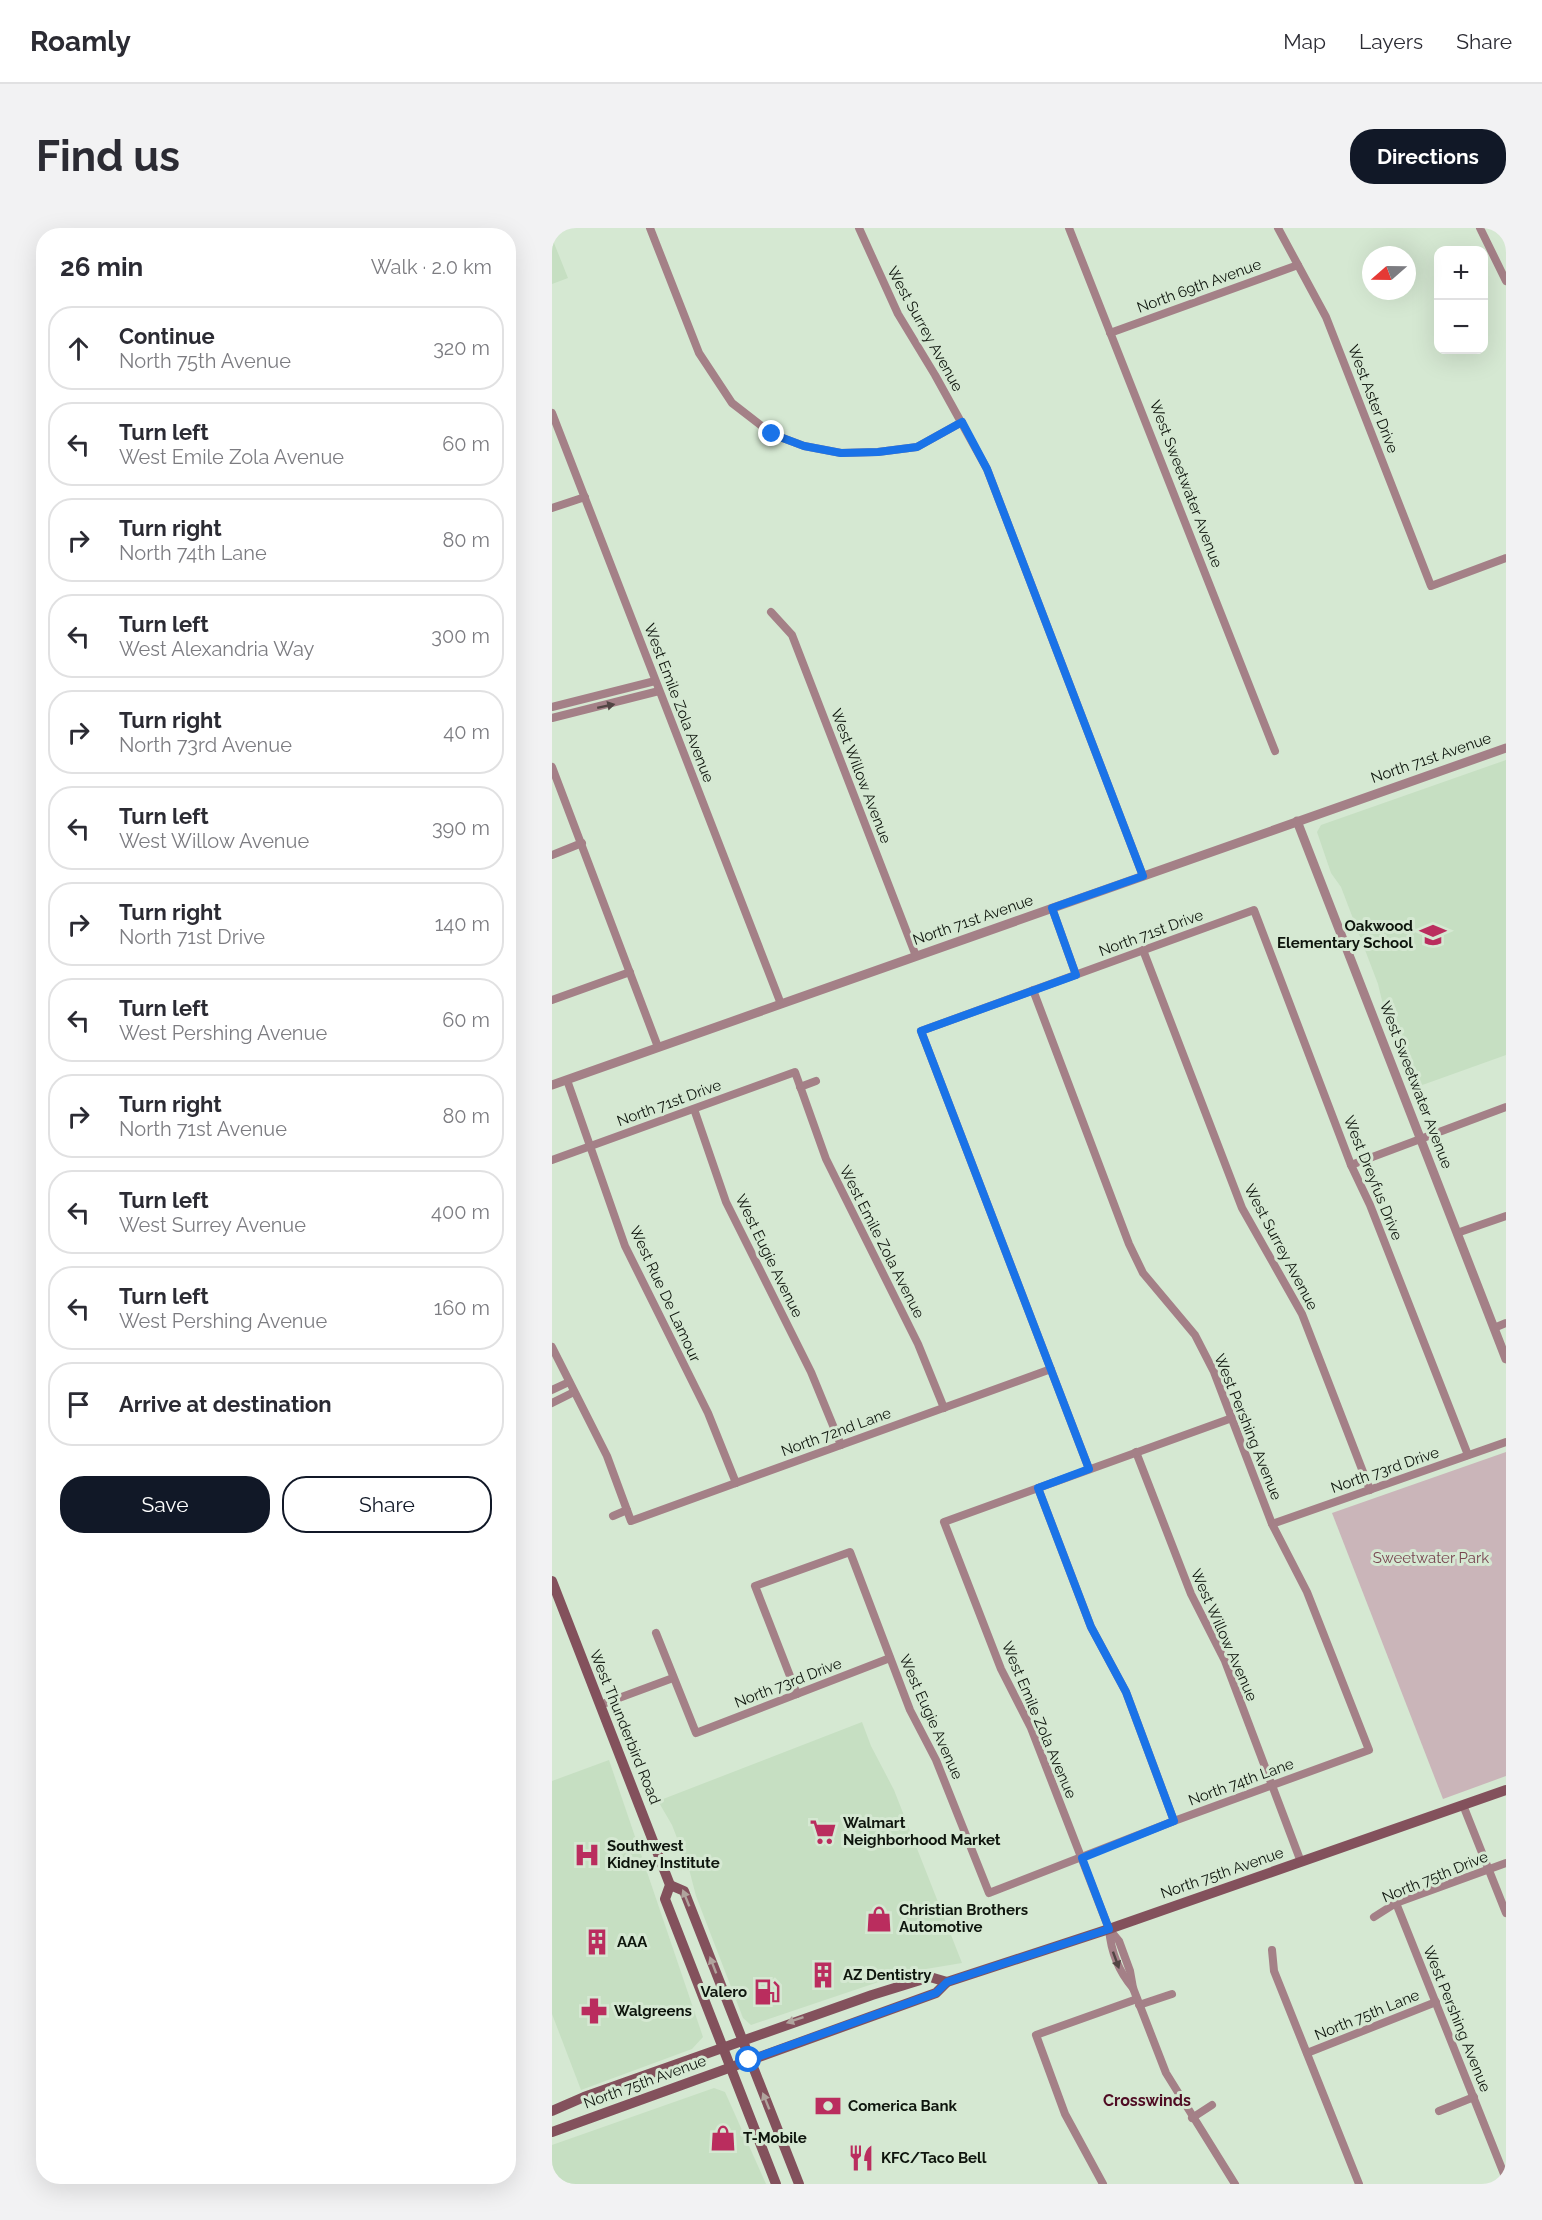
<!DOCTYPE html>
<meta charset="utf-8">
<style>
:root{--surface:#fff;--page:#f2f2f3;--text:#2b2b33;--muted:#7c7c81;--line:#e1e1e2;--accent:#111827}
body{margin:0;font-family:Raleway,sans-serif;background:var(--page);color:var(--text)}
.controls{position:absolute;right:18px;top:18px;display:grid;overflow:hidden;border-radius:12px;box-shadow:0 6px 24px #0002}
.controls button{width:54px;height:54px;display:grid;place-items:center;padding:0;border:0;border-bottom:2px solid var(--line);background:var(--surface);color:var(--text);font:30px sans-serif}
.compass{position:absolute;left:810px;top:18px;width:54px;height:54px;border-radius:50%;background:var(--surface);box-shadow:0 6px 24px #0002;rotate:250deg}
.stop{position:absolute;width:18px;height:18px;margin:-14px;border:4px solid #1a73e8;border-radius:50%;background:#fff}
.stop.end{background:#1a73e8;border-color:#fff;box-shadow:0 2px 6px #0008}
.list{margin:0;padding:0;list-style:none}
h2{display:flex;justify-content:space-between;align-items:center;height:78px;margin:0;padding:0 24px;font-size:26px}
h2 small{font-size:20px;font-weight:400;color:var(--muted)}
.list li{display:grid;grid-template-columns:39px 1fr auto;gap:18px;align-items:center;box-sizing:border-box;height:84px;margin:0 12px 12px;padding:0 12px;border:2px solid var(--line);border-radius:24px}
.list b{display:block;font-size:22px;white-space:nowrap}
.list p{margin:0;font-size:20px;white-space:nowrap;color:var(--muted)}
.list em{font-size:20px;font-style:normal;color:var(--muted)}
.actions{display:flex;gap:12px;padding:18px 24px}
.actions a{flex:1;padding:14px 0;border:2px solid var(--accent);border-radius:24px;text-align:center;font-size:21px;color:var(--accent)}
.actions .main{background:var(--accent);color:#fff}
.icon{flex:none;width:33px;height:33px;fill:none;stroke:currentColor;stroke-width:2;stroke-linecap:round;stroke-linejoin:round}
.map{position:relative;flex:none;width:954px;height:1956px;overflow:hidden;border-radius:24px}
header{display:flex;align-items:center;gap:36px;box-sizing:border-box;height:84px;padding:0 30px;background:var(--surface);border-bottom:2px solid var(--line)}
header strong{font-size:28px}
nav{display:flex;gap:33px;margin-inline-start:auto;font-size:21px}
.intro{display:flex;align-items:center;justify-content:space-between;box-sizing:border-box;height:144px;padding:0 36px}
h1{margin:0;font-size:42px}
.button{padding:15px 27px;border-radius:24px;background:var(--accent);color:#fff;font-size:21px;font-weight:700}
main{display:flex;gap:36px;padding:0 36px}
aside{flex:1;background:var(--surface);border-radius:24px;box-shadow:0 6px 24px #0002}
.map>svg:first-child{display:block}
</style>
<header>
<strong>Roamly</strong>
<nav><a>Map</a><a>Layers</a><a>Share</a></nav>
</header>
<div class="intro"><h1>Find us</h1><a class="button">Directions</a></div>
<main>
<aside>
<h2>26 min<small>Walk · 2.0 km</small></h2>
<ul class="list">
<li><svg class="icon" aria-label="ahead" viewBox="0 0 24 24"><path d="M12 20V5M6 11l6-6 6 6"/></svg><div><b>Continue</b><p>North 75th Avenue</p></div><em>320 m</em></li>
<li><svg class="icon" aria-label="left" viewBox="0 0 24 24"><path d="M17 20v-9H6M10 6l-5 5 5 5"/></svg><div><b>Turn left</b><p>West Emile Zola Avenue</p></div><em>60 m</em></li>
<li><svg class="icon" aria-label="right" viewBox="0 0 24 24"><path d="M7 20v-9h11M14 6l5 5-5 5"/></svg><div><b>Turn right</b><p>North 74th Lane</p></div><em>80 m</em></li>
<li><svg class="icon" aria-label="left" viewBox="0 0 24 24"><path d="M17 20v-9H6M10 6l-5 5 5 5"/></svg><div><b>Turn left</b><p>West Alexandria Way</p></div><em>300 m</em></li>
<li><svg class="icon" aria-label="right" viewBox="0 0 24 24"><path d="M7 20v-9h11M14 6l5 5-5 5"/></svg><div><b>Turn right</b><p>North 73rd Avenue</p></div><em>40 m</em></li>
<li><svg class="icon" aria-label="left" viewBox="0 0 24 24"><path d="M17 20v-9H6M10 6l-5 5 5 5"/></svg><div><b>Turn left</b><p>West Willow Avenue</p></div><em>390 m</em></li>
<li><svg class="icon" aria-label="right" viewBox="0 0 24 24"><path d="M7 20v-9h11M14 6l5 5-5 5"/></svg><div><b>Turn right</b><p>North 71st Drive</p></div><em>140 m</em></li>
<li><svg class="icon" aria-label="left" viewBox="0 0 24 24"><path d="M17 20v-9H6M10 6l-5 5 5 5"/></svg><div><b>Turn left</b><p>West Pershing Avenue</p></div><em>60 m</em></li>
<li><svg class="icon" aria-label="right" viewBox="0 0 24 24"><path d="M7 20v-9h11M14 6l5 5-5 5"/></svg><div><b>Turn right</b><p>North 71st Avenue</p></div><em>80 m</em></li>
<li><svg class="icon" aria-label="left" viewBox="0 0 24 24"><path d="M17 20v-9H6M10 6l-5 5 5 5"/></svg><div><b>Turn left</b><p>West Surrey Avenue</p></div><em>400 m</em></li>
<li><svg class="icon" aria-label="left" viewBox="0 0 24 24"><path d="M17 20v-9H6M10 6l-5 5 5 5"/></svg><div><b>Turn left</b><p>West Pershing Avenue</p></div><em>160 m</em></li>
<li><svg class="icon" aria-label="arrive" viewBox="0 0 24 24"><path d="M6 21V4h12l-3 4 3 4H6"/></svg><div><b>Arrive at destination</b></div></li>
</ul>
<div class="actions"><a class="main">Save</a><a>Share</a></div>
</aside>
<div class="map">
<svg width="954" height="1956" viewBox="0 0 954 1956">
<rect width="100%" height="100%" fill="#d5e8d2"/>
<g fill="#c6dfc2">
<polygon points="0,10 16,50 0,56"/>
<polygon points="954,532 954,827 862,860 833,785 826,756 789,659 779,645 765,604 769,597"/>
<polygon points="310,1494 319,1518 342,1562 410,1735 356,1744 199,1797 191,1790 144,1668 137,1641 120,1597 106,1573"/>
<polygon points="57,1532 151,1809 140,1821 29,1862 0,1786 0,1553"/>
<polygon points="162,1860 173,1864 214,1956 0,1956 0,1917"/>
</g>
<polygon fill="#cab5b9" points="954,1224 954,1548 891,1571 780,1285"/>
<g fill="none" stroke-linecap="round" stroke-linejoin="round">
<g stroke="#a48087" stroke-width="8">
<polyline points="98,0 147,125 180,175 220,206 252,218 289,225 326,224 365,219 410,194"/>
<polyline points="307,0 346,86 383,147 435,241 591,648"/>
<polyline points="517,0 723,523"/>
<polyline points="726,0 774,89 879,358 954,330"/>
<polyline points="928,0 954,53"/>
<polyline points="558,105 746,37"/>
<polyline points="0,185 229,776"/>
<polyline points="0,280 33,269"/>
<polyline points="219,384 240,407 364,728"/>
<polyline points="0,479 103,453"/>
<polyline points="0,490 107,463"/>
<polyline points="0,539 106,819"/>
<polyline points="0,627 30,615"/>
<polyline points="500,680 524,747"/>
<polyline points="591,722 690,980 750,1086 818,1262"/>
<polyline points="0,772 78,744"/>
<polyline points="15,852 73,1018 156,1185 184,1255"/>
<polyline points="248,859 264,853"/>
<polyline points="142,881 174,974 259,1144 289,1217"/>
<polyline points="0,932 243,844 274,931 366,1116 392,1180"/>
<polyline points="799,937 954,879"/>
<polyline points="905,1005 954,988"/>
<polyline points="942,1100 954,1095"/>
<polyline points="0,1119 55,1228 79,1293 499,1141"/>
<polyline points="0,1162 17,1154"/>
<polyline points="0,1175 22,1164"/>
<polyline points="584,1224 639,1366 673,1433 749,1634"/>
<polyline points="537,1241 369,803 702,682 799,937 818,977 916,1227"/>
<polyline points="486,1260 539,1399 574,1464 622,1593"/>
<polyline points="61,1288 75,1282"/>
<polyline points="720,1296 954,1214"/>
<polyline points="104,1405 144,1505 338,1430"/>
<polyline points="245,1466 203,1358 298,1324 358,1482 384,1532 437,1665 622,1593 817,1522 755,1364 720,1296 662,1144 643,1107 591,1045 577,1016 481,762"/>
<polyline points="48,1477 121,1450"/>
<polyline points="911,1577 954,1685"/>
<polyline points="844,1675 954,1951"/>
<polyline points="822,1689 844,1675 954,1635"/>
<polyline points="557,1701 567,1713 578,1743 581,1760 614,1845 683,1956"/>
<polyline points="720,1722 722,1743 807,1956"/>
<path d="M581 1760C566 1743 559 1724 557 1701L479 1500 449 1441 392 1294 680 1190"/>
<polyline points="587,1777 620,1766"/>
<polyline points="755,1825 884,1774"/>
<polyline points="887,1883 922,1869"/>
<polyline points="640,1890 660,1877"/>
<polyline points="551,1956 513,1886 484,1807 585,1771"/>
</g>
<g stroke="#a48087" stroke-width="9">
<polyline points="745,593 954,1131"/>
<polyline points="0,857 954,520"/>
</g>
<g stroke="#83515c" stroke-width="10">
<polyline points="0,1353 118,1657 113,1671 224,1956"/>
<polyline points="118,1657 132,1663 247,1956"/>
<polyline points="0,1883 32,1869 320,1767 378,1749 395,1754"/>
<polyline points="0,1904 384,1765 395,1754 557,1701 954,1562"/>
</g>
</g>
<defs><path id="oneway-solid" d="M-6-.8H1V-3.2L6.5 0L1 3.2V.8H-6Z" transform="scale(1.5)"/></defs>
<g fill="#524544">
<use href="#oneway-solid" transform="translate(54 478) rotate(-12)"/>
<use href="#oneway-solid" transform="translate(564 1732) rotate(70)"/>
</g>
<g fill="#b0a49d">
<use href="#oneway-solid" transform="translate(134 1670) rotate(-112)"/>
<use href="#oneway-solid" transform="translate(161 1737) rotate(-111)"/>
<use href="#oneway-solid" transform="translate(243 1792) rotate(161)"/>
<use href="#oneway-solid" transform="translate(214 1873) rotate(-112)"/>
</g>
<g fill="none" stroke-linecap="round" stroke-linejoin="round">
<polyline stroke="#1a73e8" stroke-width="8" points="197,1832 384,1765 395,1754 557,1701 530,1630 622,1593 574,1464 539,1399 486,1260 537,1241 369,803 524,747 500,680 591,648 435,241 410,194 365,219 326,224 289,225 252,218 220,206"/>
</g>
<defs>
<g id="school-bare" transform="scale(2.07)"><path d="M0-5L7-2L0 1L-7-2ZM-4 1L0 2.5L4 1V4Q0 6-4 4Z" fill="#ba2d5e" stroke="#d5e8d2" stroke-width="2.5" paint-order="stroke"/></g>
<g id="supermarket-bare" transform="scale(2.07)"><path d="M-6-5.5h2.5l.6 2H6L4.5 2H-2.5L-4.4-4H-6ZM-1.5 3.2a1.3 1.3 0 1 0 .1 0ZM3 3.2a1.3 1.3 0 1 0 .1 0Z" fill="#ba2d5e" stroke="#d5e8d2" stroke-width="2.5" paint-order="stroke"/></g>
<g id="hospital-bare" transform="scale(2.07)"><path d="M-5-5h3v3.5h4V-5h3V5h-3V1.5h-4V5h-3Z" fill="#ba2d5e" stroke="#d5e8d2" stroke-width="2.5" paint-order="stroke"/></g>
<g id="shop-bare" transform="scale(2.07)"><path d="M-5-2.5h2.3a2.7 3.5 0 0 1 5.4 0H5L5.5 6h-11ZM-1.5-2.5h3a1.5 2.3 0 0 0-3 0Z" fill="#ba2d5e" stroke="#d5e8d2" stroke-width="2.5" paint-order="stroke"/></g>
<g id="building-bare" transform="scale(2.07)"><path d="M-4-6H4V6H1V3H-1V6H-4ZM-2.5-4.3h1.7v1.8h-1.7ZM.8-4.3h1.7v1.8H.8ZM-2.5-1h1.7V.8h-1.7ZM.8-1h1.7V.8H.8Z" fill="#ba2d5e" stroke="#d5e8d2" stroke-width="2.5" paint-order="stroke"/></g>
<g id="fuel-bare" transform="scale(2.07)"><path d="M-5.5-6h7V0h2V4h1.3V-2.5L3-4.5l.8-.8L6-3V5H2.5V1h-1V6h-7ZM-4.2-4.7v3.2H.2V-4.7Z" fill="#ba2d5e" stroke="#d5e8d2" stroke-width="2.5" paint-order="stroke"/></g>
<g id="pharmacy-bare" transform="scale(2.07)"><path d="M-2-6h4v4h4v4h-4v4h-4v-4h-4v-4h4Z" fill="#ba2d5e" stroke="#d5e8d2" stroke-width="2.5" paint-order="stroke"/></g>
<g id="bank-bare" transform="scale(2.07)"><path d="M-6-4H6V4H-6ZM0-2.3a2.3 2.3 0 1 0 0 4.6a2.3 2.3 0 1 0 0-4.6Z" fill="#ba2d5e" stroke="#d5e8d2" stroke-width="2.5" paint-order="stroke"/></g>
<g id="restaurant-bare" transform="scale(2.07)"><path d="M-5-6h1v4h1v-4h1v4h1v-4h1v5L-1.5 .5V6h-2V.5L-5-1ZM5-6V6H3V1.5H1.5Q1.5-4 5-6Z" fill="#ba2d5e" stroke="#d5e8d2" stroke-width="2.5" paint-order="stroke"/></g>
</defs>
<g fill-rule="evenodd">
<use href="#school-bare" x="881" y="707"/>
<use href="#supermarket-bare" x="271" y="1604"/>
<use href="#hospital-bare" x="35" y="1627"/>
<use href="#shop-bare" x="327" y="1691"/>
<use href="#building-bare" x="45" y="1714"/>
<use href="#building-bare" x="271" y="1747"/>
<use href="#fuel-bare" x="215" y="1764"/>
<use href="#pharmacy-bare" x="42" y="1783"/>
<use href="#bank-bare" x="276" y="1878"/>
<use href="#shop-bare" x="171" y="1910"/>
<use href="#restaurant-bare" x="309" y="1930"/>
</g>
<g text-anchor="middle" dominant-baseline="central" stroke-width="6" stroke-linejoin="round" paint-order="stroke">
<g font-size="15" fill="#0e150d" stroke="#d5e8d2">
<text transform="translate(647 58) rotate(-20)">North 69th Avenue</text>
<text transform="translate(373 101) rotate(61)">West Surrey Avenue</text>
<text transform="translate(821 171) rotate(69)">West Aster Drive</text>
<text transform="translate(634 256) rotate(69)">West Sweetwater Avenue</text>
<text transform="translate(127 475) rotate(69)">West Emile Zola Avenue</text>
<text transform="translate(879 530) rotate(-19)">North 71st Avenue</text>
<text transform="translate(309 548) rotate(69)">West Willow Avenue</text>
<text transform="translate(421 692) rotate(-19)">North 71st Avenue</text>
<text transform="translate(599 705) rotate(-20)">North 71st Drive</text>
<text transform="translate(864 857) rotate(69)">West Sweetwater Avenue</text>
<text transform="translate(117 875) rotate(-20)">North 71st Drive</text>
<text transform="translate(821 950) rotate(68)">West Dreyfus Drive</text>
<text transform="translate(330 1014) rotate(63)">West Emile Zola Avenue</text>
<text transform="translate(729 1019) rotate(62)">West Surrey Avenue</text>
<text transform="translate(217 1028) rotate(64)">West Eugie Avenue</text>
<text transform="translate(113 1066) rotate(65)">West Rue De Lamour</text>
<text transform="translate(696 1199) rotate(68)">West Pershing Avenue</text>
<text transform="translate(284 1204) rotate(-20)">North 72nd Lane</text>
<text transform="translate(833 1242) rotate(-19)">North 73rd Drive</text>
<text transform="translate(672 1407) rotate(66)">West Willow Avenue</text>
<text transform="translate(236 1455) rotate(-21)">North 73rd Drive</text>
<text transform="translate(379 1489) rotate(66)">West Eugie Avenue</text>
<text transform="translate(487 1492) rotate(67)">West Emile Zola Avenue</text>
<text transform="translate(73 1499) rotate(68)">West Thunderbird Road</text>
<text transform="translate(689 1554) rotate(-20)">North 74th Lane</text>
<text transform="translate(670 1645) rotate(-19)">North 75th Avenue</text>
<text transform="translate(883 1649) rotate(-22)">North 75th Drive</text>
<text transform="translate(815 1787) rotate(-22)">North 75th Lane</text>
<text transform="translate(905 1791) rotate(68)">West Pershing Avenue</text>
<text transform="translate(93 1854) rotate(-20)">North 75th Avenue</text>
</g>
<g font-size="15" font-weight="bold" fill="#0e150d" stroke="#d5e8d2" text-anchor="start">
<text x="861" y="698" text-anchor="end">Oakwood<tspan x="861" dy="17">Elementary School</tspan></text>
<text x="291" y="1595">Walmart<tspan x="291" dy="17">Neighborhood Market</tspan></text>
<text x="55" y="1618">Southwest<tspan x="55" dy="17">Kidney Institute</tspan></text>
<text x="347" y="1682">Christian Brothers<tspan x="347" dy="17">Automotive</tspan></text>
<text x="65" y="1714">AAA</text>
<text x="291" y="1747">AZ Dentistry</text>
<text x="195" y="1764" text-anchor="end">Valero</text>
<text x="62" y="1783">Walgreens</text>
<text x="296" y="1878">Comerica Bank</text>
<text x="191" y="1910">T-Mobile</text>
<text x="329" y="1930">KFC/Taco Bell</text>
</g>
<g font-size="15" fill="#774550" stroke="#d5e8d2">
<text x="879" y="1330">Sweetwater Park</text>
</g>
<g font-size="16" font-weight="bold" fill="#4f0b23" stroke="#d5e8d2">
<text x="595" y="1872">Crosswinds</text>
</g>
</g>
</svg>
<div class="controls">
<button>+</button>
<button>−</button>
</div>
<svg class="compass" viewBox="-18 -18 36 36"><path d="M0-13l5 13h-10z" fill="#e53935"/><path d="M0 13l5-13h-10z" fill="#7c7c81"/></svg>
<div class="stop" style="left:197px;top:1832px"></div>
<div class="stop end" style="left:220px;top:206px"></div>
</div>
</main>
